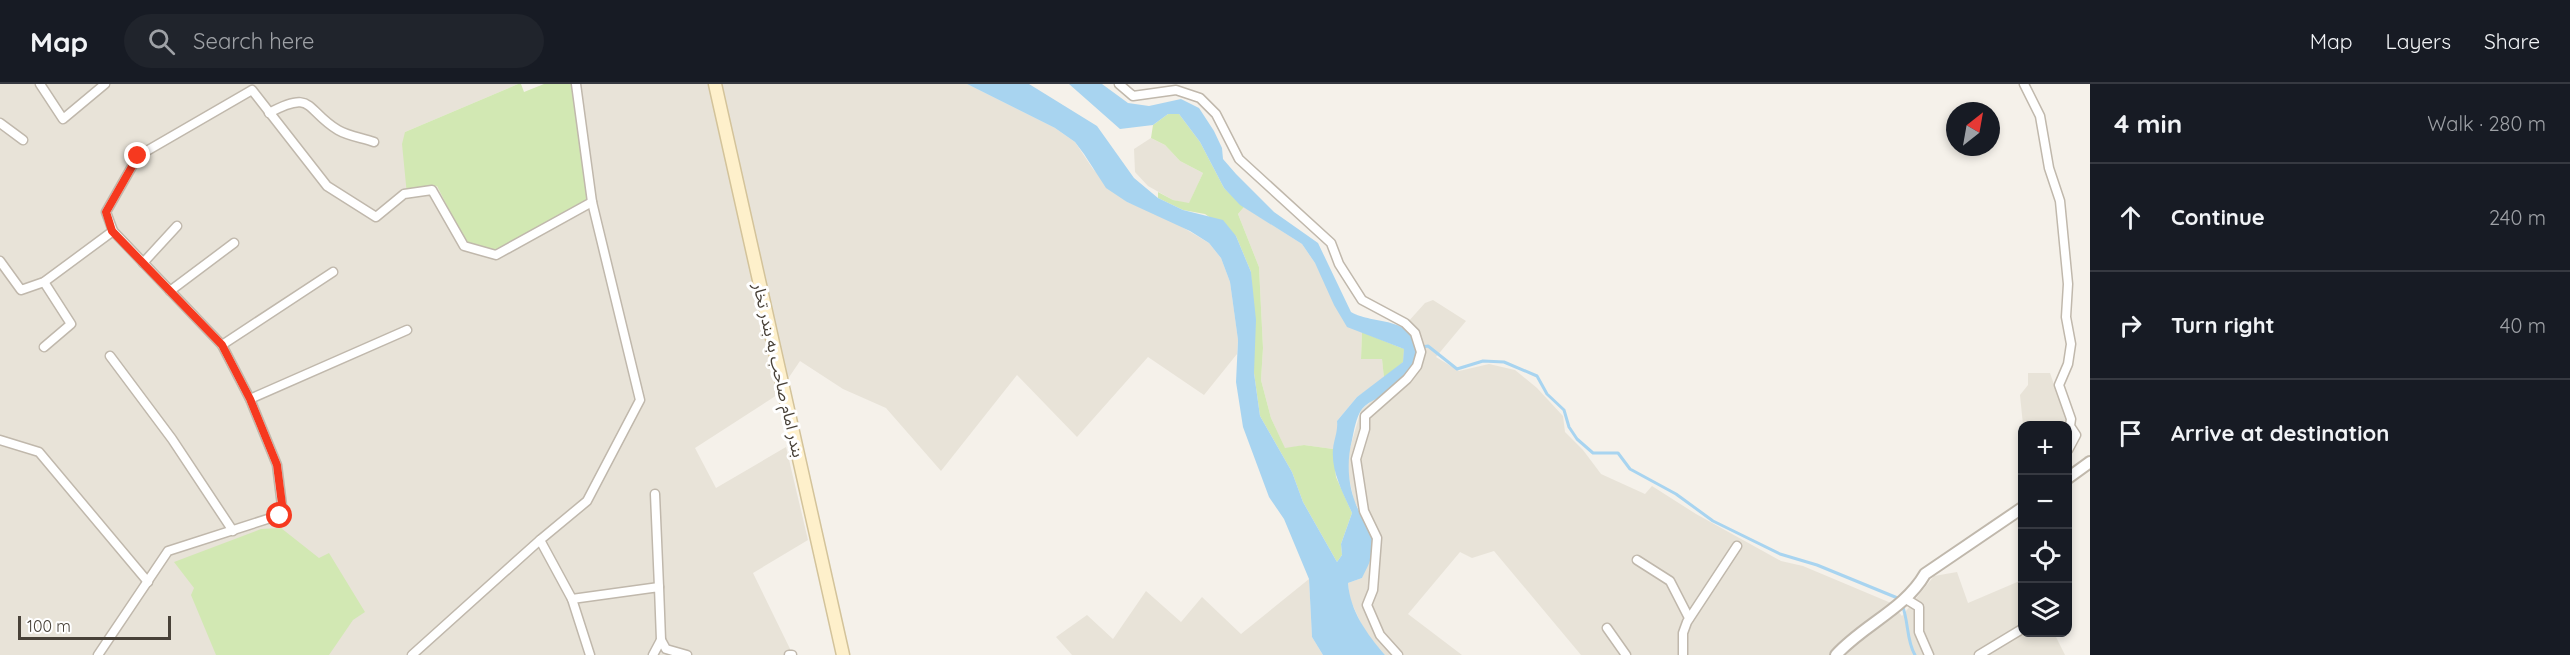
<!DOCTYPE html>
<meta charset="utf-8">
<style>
:root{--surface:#171b24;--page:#20242c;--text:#f1f3f6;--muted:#9ea1a6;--line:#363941}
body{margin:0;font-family:Quicksand,"Noto Sans Arabic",sans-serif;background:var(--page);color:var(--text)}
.controls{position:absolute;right:18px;bottom:18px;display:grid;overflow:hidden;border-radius:12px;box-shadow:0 3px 9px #0003}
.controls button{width:54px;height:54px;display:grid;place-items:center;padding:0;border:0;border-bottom:2px solid var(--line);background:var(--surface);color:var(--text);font:30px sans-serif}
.compass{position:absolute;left:1946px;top:18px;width:54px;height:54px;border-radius:50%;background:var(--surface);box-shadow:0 3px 9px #0003;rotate:31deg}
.scale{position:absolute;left:18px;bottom:15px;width:153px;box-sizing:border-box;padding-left:6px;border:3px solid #484138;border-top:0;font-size:16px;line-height:21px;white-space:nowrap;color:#484138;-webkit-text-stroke:4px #fff;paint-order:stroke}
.stop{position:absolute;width:18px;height:18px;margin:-14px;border:4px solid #f6391f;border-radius:50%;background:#fff}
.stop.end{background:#f6391f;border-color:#fff;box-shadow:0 2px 6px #0008}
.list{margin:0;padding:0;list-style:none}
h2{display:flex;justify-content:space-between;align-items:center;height:78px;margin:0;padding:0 24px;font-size:26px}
h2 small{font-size:20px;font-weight:400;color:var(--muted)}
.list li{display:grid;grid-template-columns:39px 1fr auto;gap:18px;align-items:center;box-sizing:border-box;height:108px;padding:0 24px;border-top:2px solid var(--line)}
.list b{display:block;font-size:22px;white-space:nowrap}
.list em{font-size:20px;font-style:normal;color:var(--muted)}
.icon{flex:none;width:33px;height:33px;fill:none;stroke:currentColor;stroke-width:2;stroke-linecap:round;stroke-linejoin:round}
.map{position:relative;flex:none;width:2090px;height:571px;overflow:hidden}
header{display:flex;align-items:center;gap:36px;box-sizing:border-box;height:84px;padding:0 30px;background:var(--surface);border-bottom:2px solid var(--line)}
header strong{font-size:28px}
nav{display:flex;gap:33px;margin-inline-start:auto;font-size:21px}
.search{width:420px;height:54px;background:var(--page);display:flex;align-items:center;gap:15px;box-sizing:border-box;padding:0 21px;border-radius:33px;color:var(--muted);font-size:22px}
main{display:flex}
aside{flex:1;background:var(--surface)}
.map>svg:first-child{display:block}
</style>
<header>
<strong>Map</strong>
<div class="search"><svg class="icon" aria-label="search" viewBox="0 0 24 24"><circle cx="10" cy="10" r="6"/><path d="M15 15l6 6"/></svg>Search here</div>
<nav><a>Map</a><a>Layers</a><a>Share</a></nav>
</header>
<main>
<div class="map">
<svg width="2090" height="571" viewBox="0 0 2090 571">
<rect width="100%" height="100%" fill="#f5f1ea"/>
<g fill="#e8e3d8">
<polygon points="0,0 518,0 405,48 437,102 465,158 589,118 572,0 967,0 1055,44 1075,58 1093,85 1127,118 1167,134 1209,159 1221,174 1230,198 1238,256 1237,270 1204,311 1148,273 1077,353 1017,291 941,387 886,324 843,305 800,277 777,311 695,364 716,404 786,363 808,456 753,489 793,571 0,571"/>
<polygon points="1151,54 1165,61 1180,77 1203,89 1189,120 1173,116 1148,102 1135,88 1134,65"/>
<polygon points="1244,123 1302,160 1315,179 1347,242 1362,248 1361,275 1382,274 1384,294 1357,313 1337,337 1338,353 1333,365 1304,361 1285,365 1271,334 1261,296 1263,264 1259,183 1238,130"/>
<polygon points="1433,216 1466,237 1436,273 1459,287 1489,280 1515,286 1537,304 1563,332 1565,348 1583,366 1601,390 1645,410 1652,402 1696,430 1781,477 1803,482 1891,519 1902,532 1934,492 1957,488 1968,519 2022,496 2022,548 2054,549 2065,571 1581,571 1494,467 1472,474 1460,468 1408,530 1462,571 1385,571 1365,548 1349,513 1348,499 1362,494 1370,444 1354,417 1348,389 1348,371 1361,326 1375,314 1391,307 1407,239 1425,219"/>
<polygon points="2028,289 2050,289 2066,335 2064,341 2023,341 2020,311 2028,301"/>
<polygon points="1309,495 1312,553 1323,571 1072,571 1056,553 1087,531 1113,555 1146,507 1181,538 1202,513 1241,550"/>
</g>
<g fill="#d2e8b3">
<polygon points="518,0 521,0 524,8 544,0 572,0 589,118 497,168 465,158 437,102 407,111 402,60 405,48"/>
<polygon points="1168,30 1179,30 1200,58 1224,104 1244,123 1238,130 1259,183 1263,264 1261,296 1271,334 1285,364 1304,361 1333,365 1336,393 1352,429 1341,460 1342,471 1337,478 1303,418 1292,388 1260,332 1254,289 1251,188 1236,152 1205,130 1183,126 1158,114 1158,108 1173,116 1189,119 1203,89 1180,77 1165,61 1151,54 1153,41"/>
<polygon points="1362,248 1404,265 1403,278 1384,294 1382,275 1361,275"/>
<polygon points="281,444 319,474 329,469 365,528 353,536 329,571 216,571 191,511 194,504 174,478 261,445"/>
</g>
<path fill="#a8d4f0" d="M967 0H1029L1097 42 1134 94 1158 114 1183 126 1223 136 1236 152 1251 188 1256 236 1254 289 1260 332 1292 388 1303 418 1337 478 1342 471 1341 460 1352 429C1343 409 1331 387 1333 365 1334 355 1338 348 1337 337L1357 313 1403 278 1404 265 1347 243 1334 221 1315 179 1302 160 1240 121 1224 104 1200 58 1179 30H1168L1153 41 1120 45 1069 0H1102L1128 19 1149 22 1181 15 1199 24 1214 47 1222 64 1223 75 1236 90 1274 128 1318 159 1351 228C1374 241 1412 232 1417 265 1420 279 1402 297 1392 306 1383 314 1370 315 1362 325 1356 333 1354 347 1352 356 1346 379 1348 405 1359 427 1364 438 1372 447 1373 460 1374 472 1367 484 1362 494L1348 499C1350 527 1367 550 1385 571H1323L1312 553 1309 495 1284 435 1269 413 1243 343 1236 298 1238 256 1230 198 1221 174 1209 159 1190 147 1127 118 1106 104 1084 70 1075 58 1055 44Z"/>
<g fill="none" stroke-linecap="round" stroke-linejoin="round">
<g stroke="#a8d4f0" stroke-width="3">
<polyline points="1422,263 1428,262 1457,285 1483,277 1504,278 1537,292 1547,310 1564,326 1569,343 1577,355 1593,369 1618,369 1630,385 1676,410 1713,437 1780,470 1817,481 1900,515"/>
<path d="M1902 521C1909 537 1906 556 1915 571"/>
</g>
<g stroke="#c0b8ac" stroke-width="11">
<g id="minor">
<polyline points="40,0 63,35 105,0"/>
<polyline points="576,0 592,118 640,316 587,417 540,456 572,515 659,503 661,556 653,571"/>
<polyline points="1119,0 1133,12 1176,6 1200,14 1216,30 1239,75 1331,159 1339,180 1362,216 1405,239 1415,249 1421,268 1417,282 1407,295 1365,332 1365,345 1356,375 1364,427 1377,454 1373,506 1367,521 1380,551 1398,571"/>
<polyline points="2024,0 2040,32 2049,84 2060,117 2068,200 2066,233 2071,260 2068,280 2059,301 2071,335 2070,342 2076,351 2068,366"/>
<path d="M269 29C314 5 305 26 338 46 348 52 363 54 374 58"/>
<polyline points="0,39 23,56"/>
<polyline points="113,147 106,128 138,72 252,6 327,102 376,133 404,110 432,106 464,162 496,171 592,118"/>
<polyline points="0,177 21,206 44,198 113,147 222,261 250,315 277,381 283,430 168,467 98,571"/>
<polyline points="143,179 177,142"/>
<polyline points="170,207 234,159"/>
<polyline points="222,261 333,188"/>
<polyline points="44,263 71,240 44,198"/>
<polyline points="110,272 172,355 233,447"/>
<polyline points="250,315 407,246"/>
<polyline points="0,356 39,368 148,498"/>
<polyline points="655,410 659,503"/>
<polyline points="1637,476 1670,497 1689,534"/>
<polyline points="572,515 590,571"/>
<polyline points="1906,515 1919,523 1919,548 1929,571"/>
<polyline points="1607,544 1626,571"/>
<polyline points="661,556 666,565 687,571"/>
<polyline points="412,571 540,456"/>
<polyline points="789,571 792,571"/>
<polyline points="1683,571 1683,549 1687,538 1737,462"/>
<polyline points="1979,571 2022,545"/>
</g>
</g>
<g stroke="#c0b8ac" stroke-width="14">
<g id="tertiary">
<polyline points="2068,394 2090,378"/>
<path d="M1836 571C1863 541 1905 525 1925 490L2022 424"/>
</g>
</g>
<g stroke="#d3c39a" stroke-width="15">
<polyline id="secondary" points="715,0 843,571"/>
</g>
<use href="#minor" stroke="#fff" stroke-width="8"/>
<use href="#tertiary" stroke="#fff" stroke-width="10"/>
<use href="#secondary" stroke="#fef0cb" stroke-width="12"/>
</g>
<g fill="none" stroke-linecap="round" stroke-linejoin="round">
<polyline stroke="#f6391f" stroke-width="8" points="138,72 106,128 112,147 222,261 250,315 277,381 283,428 280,432"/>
</g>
<g text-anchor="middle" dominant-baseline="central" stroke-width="6" stroke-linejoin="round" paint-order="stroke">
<g font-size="16" fill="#484138" stroke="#fff">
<text transform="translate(779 286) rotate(77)">بندر امام صاحب به بندر تخار</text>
</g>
</g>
</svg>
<div class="controls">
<button>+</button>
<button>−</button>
<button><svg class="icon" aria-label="locate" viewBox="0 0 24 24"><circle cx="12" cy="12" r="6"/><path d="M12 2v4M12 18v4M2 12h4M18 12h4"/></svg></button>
<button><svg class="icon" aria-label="layers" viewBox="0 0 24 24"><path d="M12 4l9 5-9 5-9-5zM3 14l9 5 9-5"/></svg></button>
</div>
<svg class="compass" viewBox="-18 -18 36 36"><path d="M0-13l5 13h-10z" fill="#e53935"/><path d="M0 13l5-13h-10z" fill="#9ea1a6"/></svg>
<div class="scale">100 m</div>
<div class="stop" style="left:280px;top:432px"></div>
<div class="stop end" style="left:138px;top:72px"></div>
</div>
<aside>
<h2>4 min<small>Walk · 280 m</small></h2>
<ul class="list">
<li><svg class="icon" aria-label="ahead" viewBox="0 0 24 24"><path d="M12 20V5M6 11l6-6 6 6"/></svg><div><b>Continue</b></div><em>240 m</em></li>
<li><svg class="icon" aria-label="right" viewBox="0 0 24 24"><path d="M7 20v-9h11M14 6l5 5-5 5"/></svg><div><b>Turn right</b></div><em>40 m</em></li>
<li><svg class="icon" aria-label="arrive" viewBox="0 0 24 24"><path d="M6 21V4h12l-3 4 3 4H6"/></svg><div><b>Arrive at destination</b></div></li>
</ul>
</aside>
</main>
